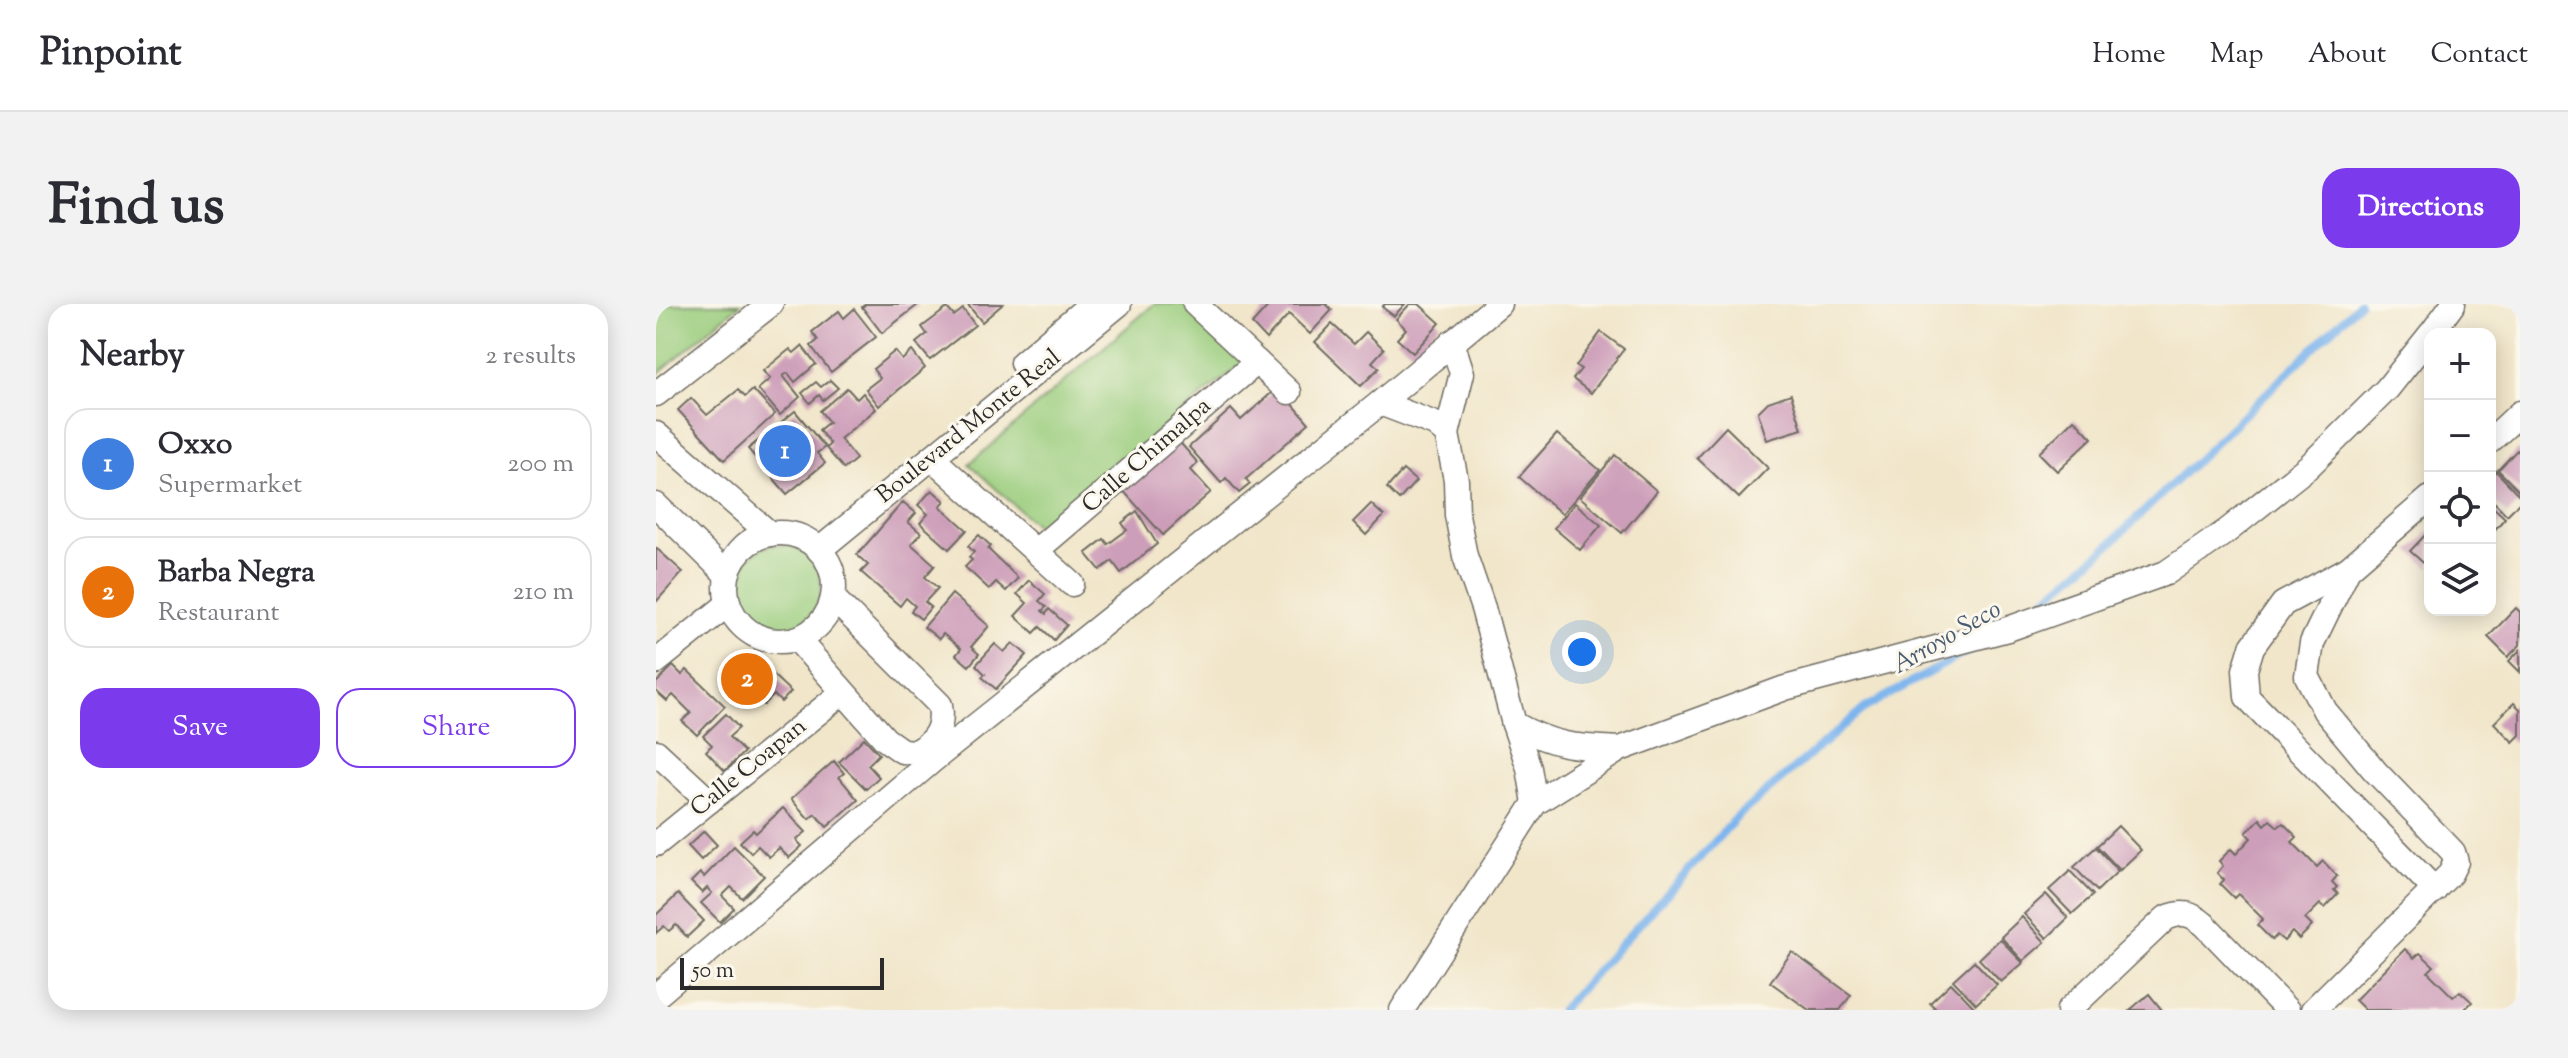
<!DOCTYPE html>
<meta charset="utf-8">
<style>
:root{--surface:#fff;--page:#f2f2f3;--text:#2b2b33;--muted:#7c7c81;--line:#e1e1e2;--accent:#7c3aed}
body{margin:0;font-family:"Sorts Mill Goudy",serif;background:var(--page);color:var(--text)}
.controls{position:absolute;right:24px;top:24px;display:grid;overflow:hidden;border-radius:16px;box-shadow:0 4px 20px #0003}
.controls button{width:72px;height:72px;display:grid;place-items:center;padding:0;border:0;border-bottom:2px solid var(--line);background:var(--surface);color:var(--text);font:40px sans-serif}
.scale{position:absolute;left:24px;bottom:20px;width:204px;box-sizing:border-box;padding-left:8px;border:4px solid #2b2b2b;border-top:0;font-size:22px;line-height:28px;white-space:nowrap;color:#2b2b2b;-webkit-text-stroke:6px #fbf7ec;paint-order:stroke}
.you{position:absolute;left:926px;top:348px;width:28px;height:28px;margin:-20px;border:6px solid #fff;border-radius:50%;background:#1a73e8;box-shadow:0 0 0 12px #1a73e833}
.badge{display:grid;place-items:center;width:52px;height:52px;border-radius:50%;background:var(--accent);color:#fff;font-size:26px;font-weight:700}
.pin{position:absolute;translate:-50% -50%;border:4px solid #fff;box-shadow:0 2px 8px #0006}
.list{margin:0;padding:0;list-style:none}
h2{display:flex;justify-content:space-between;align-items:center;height:104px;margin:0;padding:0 32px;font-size:34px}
h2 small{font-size:26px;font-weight:400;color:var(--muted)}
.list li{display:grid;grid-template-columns:52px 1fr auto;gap:24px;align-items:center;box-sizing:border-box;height:112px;margin:0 16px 16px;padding:0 16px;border:2px solid var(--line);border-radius:24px}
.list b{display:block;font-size:30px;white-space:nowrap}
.list p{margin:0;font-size:26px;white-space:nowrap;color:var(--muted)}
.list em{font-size:26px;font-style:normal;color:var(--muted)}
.actions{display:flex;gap:16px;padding:24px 32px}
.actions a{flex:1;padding:18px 0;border:2px solid var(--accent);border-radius:24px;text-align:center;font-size:28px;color:var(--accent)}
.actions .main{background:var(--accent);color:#fff}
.icon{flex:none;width:44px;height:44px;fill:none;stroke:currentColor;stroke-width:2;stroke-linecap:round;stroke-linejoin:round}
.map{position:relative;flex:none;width:1864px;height:706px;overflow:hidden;border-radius:24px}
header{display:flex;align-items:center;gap:48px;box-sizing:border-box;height:112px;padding:0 40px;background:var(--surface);border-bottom:2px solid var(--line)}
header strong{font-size:38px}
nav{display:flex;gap:44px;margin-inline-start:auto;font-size:28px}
.intro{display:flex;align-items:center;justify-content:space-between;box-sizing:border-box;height:192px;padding:0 48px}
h1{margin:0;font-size:56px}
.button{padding:20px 36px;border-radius:24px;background:var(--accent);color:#fff;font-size:28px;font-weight:700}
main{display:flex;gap:48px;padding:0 48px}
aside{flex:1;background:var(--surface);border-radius:24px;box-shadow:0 4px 20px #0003}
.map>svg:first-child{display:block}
</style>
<header>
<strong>Pinpoint</strong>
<nav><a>Home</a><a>Map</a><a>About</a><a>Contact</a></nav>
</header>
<div class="intro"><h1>Find us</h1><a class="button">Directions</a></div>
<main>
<aside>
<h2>Nearby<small>2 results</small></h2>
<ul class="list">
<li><span class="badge" style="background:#3f7fe0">1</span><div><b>Oxxo</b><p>Supermarket</p></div><em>200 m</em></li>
<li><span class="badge" style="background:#e8710a">2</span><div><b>Barba Negra</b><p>Restaurant</p></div><em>210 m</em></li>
</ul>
<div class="actions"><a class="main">Save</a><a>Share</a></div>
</aside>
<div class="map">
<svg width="1864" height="706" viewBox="0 0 1864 706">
<rect width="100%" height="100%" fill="#fbf7ec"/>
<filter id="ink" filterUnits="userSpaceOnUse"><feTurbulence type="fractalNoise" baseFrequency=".0125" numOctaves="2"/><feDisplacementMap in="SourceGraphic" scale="16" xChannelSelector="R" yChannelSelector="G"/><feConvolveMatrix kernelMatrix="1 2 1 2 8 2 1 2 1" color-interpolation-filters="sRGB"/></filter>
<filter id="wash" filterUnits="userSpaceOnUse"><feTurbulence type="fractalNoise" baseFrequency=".006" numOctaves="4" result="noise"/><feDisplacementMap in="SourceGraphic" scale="32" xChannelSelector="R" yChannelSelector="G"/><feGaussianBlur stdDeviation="1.8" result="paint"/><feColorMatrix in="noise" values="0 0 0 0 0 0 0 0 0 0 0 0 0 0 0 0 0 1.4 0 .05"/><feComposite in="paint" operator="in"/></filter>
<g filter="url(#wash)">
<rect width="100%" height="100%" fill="#f1e6ca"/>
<g fill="#99cc7b" stroke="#627c53" stroke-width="2">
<polygon points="0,0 84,0 0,71"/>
<polygon points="498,0 528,0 588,58 383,224 313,160"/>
<circle cx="123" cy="283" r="42"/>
</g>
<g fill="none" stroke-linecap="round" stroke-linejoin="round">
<g stroke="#7eb5ed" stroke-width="8">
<polyline points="1374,307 1448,246 1703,0"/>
<polyline points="905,706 1082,512 1209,404 1316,345"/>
</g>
</g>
<g id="blocks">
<g fill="#cd9eb9">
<polygon points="210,0 263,0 226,29 206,3"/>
<polygon points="311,0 347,0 326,18"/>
<polygon points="614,0 670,0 676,6 654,30 633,10 610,35 596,20"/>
<polygon points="729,0 749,0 738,12 726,3"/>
<polygon points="754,0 763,0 784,19 757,49 741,35 750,25 740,15"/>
<polygon points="291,4 298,12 307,5 319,21 274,56 260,39 271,30 266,23"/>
<polygon points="198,5 220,33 175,68 155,42 162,36 156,28 183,7 188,14"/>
<polygon points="676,20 698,40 710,28 728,45 716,58 723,64 705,82 659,38"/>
<polygon points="945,28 968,45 935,89 917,75 925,65 920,62"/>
<polygon points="146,42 160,60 139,78 132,69 127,72 144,93 124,111 102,85 114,75 107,67 134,45 138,49"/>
<polygon points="239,47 246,56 256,47 269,64 223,102 210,85 224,74 217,65"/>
<polygon points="174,76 182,84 167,96 163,91 154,99 146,89 160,78 165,83"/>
<polygon points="622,83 653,119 590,175 594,180 583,189 570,174 565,179 533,143 575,105 585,116"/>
<polygon points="191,84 201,95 207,89 220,105 184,135 200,155 188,165 170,144 174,140 163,126 173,118 164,107"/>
<polygon points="82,86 89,93 97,86 119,110 68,156 22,106 35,94 51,111"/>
<polygon points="1135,90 1146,125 1111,136 1102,108 1112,98"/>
<polygon points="139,107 169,143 161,149 169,159 131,190 92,145"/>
<polygon points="1418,115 1436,134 1401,167 1383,149"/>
<polygon points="1070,123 1112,164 1083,194 1041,154"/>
<polygon points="901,130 944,166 906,210 863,173"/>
<polygon points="519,133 542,159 535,166 555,188 507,231 464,183"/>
<polygon points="1861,146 1864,149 1864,188 1842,166"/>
<polygon points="959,151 1001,187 966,229 924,193"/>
<polygon points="747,166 760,177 743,196 731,184"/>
<polygon points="1840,167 1864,192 1864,198 1851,211 1834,194 1834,173"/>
<polygon points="276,186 289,197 284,202 311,226 293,245 264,219 272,210 262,201"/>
<polygon points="247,198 260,209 252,218 265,229 255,240 279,261 269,273 282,284 269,298 275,303 265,315 255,307 259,302 250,294 244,302 205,268 212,261 201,251"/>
<polygon points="919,199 945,221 924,246 898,224"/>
<polygon points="715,200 728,212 710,231 697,218"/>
<polygon points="1834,200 1849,214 1834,231"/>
<polygon points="481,207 501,240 465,269 456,257 444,266 430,249 448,235 452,240 471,226 466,219"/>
<polygon points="1774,226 1774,265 1754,247"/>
<polygon points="323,231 335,242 332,245 362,274 350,287 340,278 333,285 309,263 316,256 313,253 318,248 312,242"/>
<polygon points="0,244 27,268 0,298"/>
<polygon points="373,276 389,290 383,297 390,303 386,307 390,310 393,305 411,321 398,336 384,323 378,329 359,312 371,299 361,290"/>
<polygon points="296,290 333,322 315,343 323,350 313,362 300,351 305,345 287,330 283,335 268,323"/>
<polygon points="1860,304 1864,308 1864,341 1852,353 1832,333"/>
<polygon points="357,339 371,351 340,385 326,373 329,370 320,361 339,340 348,348"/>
<polygon points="1864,346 1864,368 1853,357"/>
<polygon points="91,358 108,373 91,392 73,377"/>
<polygon points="17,362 26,371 31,366 69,402 41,431 26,417 35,409 17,391 11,397 0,387 0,379"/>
<polygon points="117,371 135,388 125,398 118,391 108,401 98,391"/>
<polygon points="1858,399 1864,405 1864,431 1857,438 1838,419"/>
<polygon points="70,410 83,424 73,433 88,448 69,467 50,447 56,441 47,432"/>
<polygon points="208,434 223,450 212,461 223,473 210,485 183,458"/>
<polygon points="178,457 188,469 183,473 202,496 171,523 159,510 153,515 135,495"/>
<polygon points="127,504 150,528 140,536 146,542 133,554 123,544 113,553 102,542 95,549 84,538 97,526 100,529"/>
<polygon points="1604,515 1609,521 1614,516 1622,523 1627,519 1641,533 1636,538 1661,563 1667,557 1681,572 1676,578 1681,583 1678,586 1682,590 1669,604 1664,600 1649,615 1656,622 1643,635 1636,628 1628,637 1621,631 1616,636 1601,621 1607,615 1582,590 1578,594 1564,580 1568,576 1561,569 1567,562 1563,557 1575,545 1580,550 1595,534 1590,529"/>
<polygon points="1462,522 1485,546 1464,566 1441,542"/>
<polygon points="48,527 61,541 45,556 32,542"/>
<polygon points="78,542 108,572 86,594 75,583 66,592 78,604 64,618 45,599 56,589 51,584 46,589 35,578 44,569 48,573"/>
<polygon points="1440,543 1462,567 1441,587 1418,563"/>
<polygon points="1414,567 1437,591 1416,610 1393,586"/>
<polygon points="22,590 48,617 31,633 20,621 13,627 8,622 0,629 0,611"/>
<polygon points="1390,590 1412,614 1391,634 1368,610"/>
<polygon points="1366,613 1389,638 1367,657 1345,633"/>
<polygon points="1344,635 1367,659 1345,678 1323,655"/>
<polygon points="1749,645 1758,654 1764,649 1778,662 1772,668 1797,693 1804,687 1816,698 1808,706 1709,706 1699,696"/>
<polygon points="1136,648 1195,691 1184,706 1153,706 1114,678"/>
<polygon points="1318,657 1341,681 1320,700 1297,676"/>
<polygon points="1295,679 1318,703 1314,706 1281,706 1274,699"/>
<polygon points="1493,690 1506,706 1474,706"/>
</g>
</g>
</g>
<g filter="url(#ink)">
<use href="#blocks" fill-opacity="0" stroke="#706c63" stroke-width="2"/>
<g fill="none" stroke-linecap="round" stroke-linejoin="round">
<g stroke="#706c63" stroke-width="27">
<g id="minor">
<polyline points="539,0 633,88"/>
<polyline points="1775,30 1797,0"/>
<polyline points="366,59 435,0"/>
<polyline points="0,90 115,0"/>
<path d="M724 99 779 120 791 130 800 176 801 211 809 252 827 304 858 420C898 442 919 443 964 445"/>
<polyline points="0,130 114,230"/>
<polyline points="791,130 806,69 796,38"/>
<polyline points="1834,137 1864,109"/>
<polyline points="276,154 416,280"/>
<polyline points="0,201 71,271"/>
<circle cx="124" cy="283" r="54"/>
<polyline points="163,246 463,0"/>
<polyline points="381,246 601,58"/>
<polyline points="1692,265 1627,300 1596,343 1589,366 1591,393 1779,586"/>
<path d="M141 335 229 435 246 447 261 448C279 436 288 424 284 401L177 294"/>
<polyline points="0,358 72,300"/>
<polyline points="858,420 873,464 879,499"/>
<polyline points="0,448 53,497"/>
<polyline points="0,540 186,389"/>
<polyline points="0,692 277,456 724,99 843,0"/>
<polyline points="746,706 879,499 964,445 1129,384 1352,325 1510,269 1571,227 1653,162 1731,85 1774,31"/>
<path d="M1413 706 1510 614C1527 607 1535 609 1549 621L1631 706"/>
<polyline points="1657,706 1794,570 1800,558 1797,548 1719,467 1669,407 1651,372 1656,339 1692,265 1774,194"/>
</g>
</g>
<use href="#minor" stroke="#fff" stroke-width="24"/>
</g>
</g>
<g text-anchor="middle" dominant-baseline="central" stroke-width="6" stroke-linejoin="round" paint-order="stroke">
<g font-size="24" fill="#2b2b2b" stroke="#fbf7ec">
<text transform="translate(313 123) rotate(-39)">Boulevard Monte Real</text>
<text transform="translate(491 152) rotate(-41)">Calle Chimalpa</text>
<text transform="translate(93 464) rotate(-39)">Calle Coapan</text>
</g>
<g font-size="26" font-style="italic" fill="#485b6f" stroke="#fbf7ec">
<text transform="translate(1291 334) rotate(-30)">Arroyo Seco</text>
</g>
</g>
</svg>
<div class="controls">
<button>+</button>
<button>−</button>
<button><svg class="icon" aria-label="locate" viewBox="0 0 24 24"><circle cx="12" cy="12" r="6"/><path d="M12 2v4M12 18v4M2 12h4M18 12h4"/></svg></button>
<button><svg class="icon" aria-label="layers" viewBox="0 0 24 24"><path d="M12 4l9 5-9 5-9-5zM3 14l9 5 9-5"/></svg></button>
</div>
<div class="scale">50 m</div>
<div class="you"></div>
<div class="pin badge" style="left:129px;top:147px;background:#3f7fe0">1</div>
<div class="pin badge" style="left:91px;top:375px;background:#e8710a">2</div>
</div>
</main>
